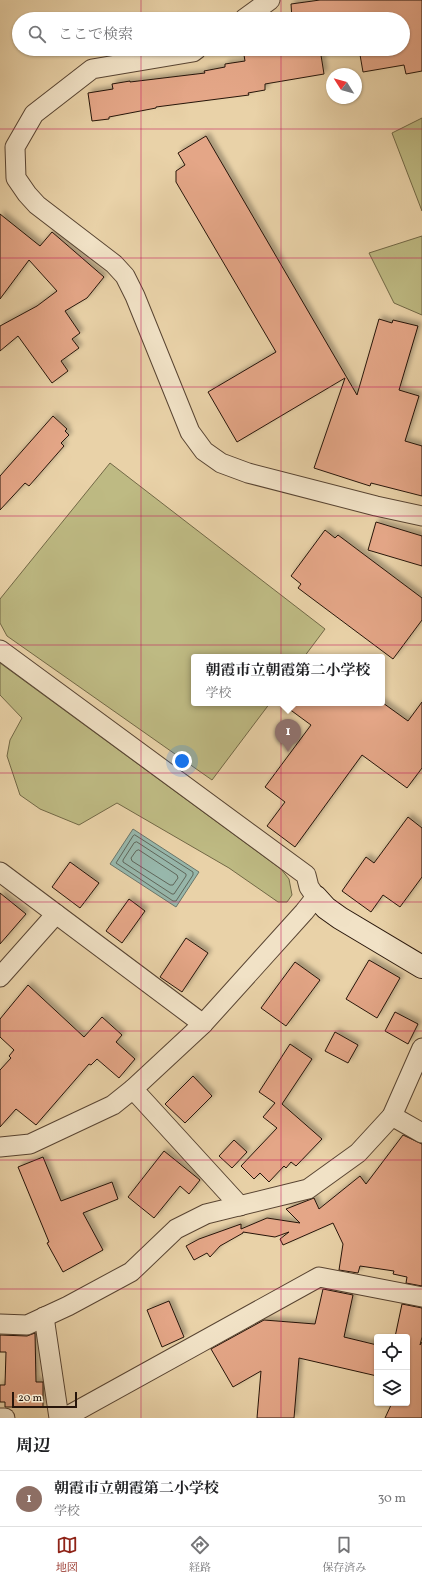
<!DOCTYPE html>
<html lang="ja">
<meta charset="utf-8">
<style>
:root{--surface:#fff;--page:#f6f6f6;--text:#202124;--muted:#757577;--line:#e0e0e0;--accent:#8f2418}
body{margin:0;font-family:Vollkorn,"Noto Serif JP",serif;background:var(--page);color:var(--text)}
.controls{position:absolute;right:12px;bottom:12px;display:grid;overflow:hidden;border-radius:4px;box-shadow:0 1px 3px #0004}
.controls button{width:36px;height:36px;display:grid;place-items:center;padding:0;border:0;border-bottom:1px solid var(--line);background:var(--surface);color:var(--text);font:20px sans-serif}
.compass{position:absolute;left:326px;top:68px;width:36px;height:36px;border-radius:50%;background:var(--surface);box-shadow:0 1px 3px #0004;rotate:307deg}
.scale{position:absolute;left:12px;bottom:10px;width:65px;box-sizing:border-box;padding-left:4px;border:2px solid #27150a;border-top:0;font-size:11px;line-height:14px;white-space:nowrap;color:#27150a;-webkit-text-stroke:3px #f1e2c6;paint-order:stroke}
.you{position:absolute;left:182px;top:761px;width:14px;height:14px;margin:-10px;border:3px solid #fff;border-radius:50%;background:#1a73e8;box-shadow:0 0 0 6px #1a73e833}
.badge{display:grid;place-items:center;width:26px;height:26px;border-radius:50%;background:var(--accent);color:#fff;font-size:13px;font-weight:700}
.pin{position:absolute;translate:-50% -33px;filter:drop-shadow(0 1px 2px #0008)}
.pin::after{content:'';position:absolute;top:21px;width:14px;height:12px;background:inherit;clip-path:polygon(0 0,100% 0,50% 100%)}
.popup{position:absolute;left:191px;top:654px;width:194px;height:52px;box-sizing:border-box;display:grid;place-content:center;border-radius:4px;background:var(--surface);filter:drop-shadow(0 1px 3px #0005);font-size:13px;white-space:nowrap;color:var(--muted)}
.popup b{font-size:15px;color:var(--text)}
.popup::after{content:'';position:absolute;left:50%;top:100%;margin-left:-8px;border:8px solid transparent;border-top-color:var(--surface)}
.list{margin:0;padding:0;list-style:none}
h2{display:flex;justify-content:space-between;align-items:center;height:52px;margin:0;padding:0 16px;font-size:17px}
h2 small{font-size:13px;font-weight:400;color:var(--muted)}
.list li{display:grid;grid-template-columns:26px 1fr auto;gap:12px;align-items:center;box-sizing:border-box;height:56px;padding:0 16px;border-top:1px solid var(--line)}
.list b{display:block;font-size:15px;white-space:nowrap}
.list p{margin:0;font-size:13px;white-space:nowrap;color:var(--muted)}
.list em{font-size:13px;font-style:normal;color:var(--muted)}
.icon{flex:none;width:22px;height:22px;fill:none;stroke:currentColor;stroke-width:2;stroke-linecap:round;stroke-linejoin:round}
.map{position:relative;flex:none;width:422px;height:1418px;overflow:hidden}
.search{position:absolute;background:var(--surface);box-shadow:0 1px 3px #0004;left:12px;right:12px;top:12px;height:44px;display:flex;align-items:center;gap:10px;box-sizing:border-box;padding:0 14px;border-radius:22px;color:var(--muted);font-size:15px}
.sheet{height:108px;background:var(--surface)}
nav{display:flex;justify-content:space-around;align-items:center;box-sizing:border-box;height:56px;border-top:1px solid var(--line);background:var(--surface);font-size:11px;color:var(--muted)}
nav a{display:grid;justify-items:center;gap:2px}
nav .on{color:var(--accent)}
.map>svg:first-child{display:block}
</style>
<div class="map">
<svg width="422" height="1418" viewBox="0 0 422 1418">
<defs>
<filter id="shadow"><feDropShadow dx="3.5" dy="-3.5" stdDeviation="2" flood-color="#0004"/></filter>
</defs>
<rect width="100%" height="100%" fill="#e9d2a8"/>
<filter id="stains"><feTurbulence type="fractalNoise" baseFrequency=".005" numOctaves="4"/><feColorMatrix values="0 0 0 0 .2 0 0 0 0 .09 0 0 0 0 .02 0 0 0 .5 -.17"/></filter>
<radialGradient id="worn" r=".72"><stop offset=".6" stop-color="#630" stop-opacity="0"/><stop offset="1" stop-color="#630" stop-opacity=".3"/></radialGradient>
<g fill="#beba83" stroke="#726846">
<polygon points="422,118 422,211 392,133"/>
<polygon points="422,236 422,315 394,303 369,253"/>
<polygon points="110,463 325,629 304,657 194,657 194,703 270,703 212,780 7,636 0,623 0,599"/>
<polygon points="0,663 281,869 289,879 292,895 287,902 278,902 229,868 117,803 79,825 40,809 20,795 7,756 10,740 22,718 0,695"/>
</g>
<polygon fill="#97b7ab" stroke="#6a766b" points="133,829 199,872 176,907 110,864"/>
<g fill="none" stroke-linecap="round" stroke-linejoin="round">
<g stroke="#5f665a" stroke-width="1">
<polygon points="135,835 193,872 193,875 176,901 173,901 116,863 133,836"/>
<polygon points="137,842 186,874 186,876 174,894 172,894 123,862 123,860 134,843"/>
<polygon points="139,850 177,875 178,878 173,885 170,885 132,861 131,858 136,851"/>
</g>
</g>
<g fill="#e4a687" stroke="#27150a" filter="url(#shadow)">
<polygon points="320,0 422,0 422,71 406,74 404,65 363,72 359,49 403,49 403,19 360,19 359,14 327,19 292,19 291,4"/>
<polygon points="243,49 320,49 324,74 265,84 265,90 248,93 249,95 156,107 156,108 109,117 109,119 92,121 88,93 113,89 112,84 130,81 130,82 205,73 204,71 225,67 225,64 245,61"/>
<polygon points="206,136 357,395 379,319 392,323 393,320 418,326 399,390 419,396 405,441 422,446 422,496 371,483 370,486 314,468 345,378 237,442 208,392 276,352 176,182 176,171 185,165 178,153"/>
<polygon points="0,214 40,246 52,232 104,277 87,298 65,311 80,333 72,339 79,348 61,361 68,371 52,383 18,336 0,351 0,326 37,306 57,291 29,260 0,299"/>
<polygon points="53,416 67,429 65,431 69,435 61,443 64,446 29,486 25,483 0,510 0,476"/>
<polygon points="376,522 422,536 422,566 368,550"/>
<polygon points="325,530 335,538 338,535 422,598 422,620 393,659 298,588 301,584 291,576"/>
<polygon points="422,702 422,768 407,788 362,755 295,847 267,826 285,802 265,787 311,725 281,703 383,703 408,721"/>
<polygon points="408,817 422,828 422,877 400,907 383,895 371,912 342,891 366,857 374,863"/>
<polygon points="70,862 99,883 80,908 52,887"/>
<polygon points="0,893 26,914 0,944"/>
<polygon points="129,899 145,911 122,943 106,931"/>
<polygon points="186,938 208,953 182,992 160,977"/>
<polygon points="369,960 400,978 377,1018 346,999"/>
<polygon points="295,962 320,980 286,1026 261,1008"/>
<polygon points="28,985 84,1037 102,1017 122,1035 116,1042 135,1059 119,1078 97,1059 91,1065 89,1064 36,1125 16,1109 0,1127 0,1070 11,1058 9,1056 14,1050 0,1037 0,1019"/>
<polygon points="395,1012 418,1024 408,1044 385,1031"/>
<polygon points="335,1032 358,1045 348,1063 325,1051"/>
<polygon points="290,1044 312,1059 282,1104 322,1139 296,1166 291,1162 286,1168 284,1166 269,1182 260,1173 254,1179 241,1166 277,1128 263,1117 275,1103 259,1092"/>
<polygon points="193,1076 212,1096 185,1123 165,1104"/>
<polygon points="403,1135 422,1144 422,1286 406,1283 407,1277 393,1274 394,1271 360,1266 358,1273 339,1270 343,1244 333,1223 283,1245 280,1239 289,1232 275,1237 243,1232 243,1233 220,1246 210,1257 207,1253 194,1260 186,1246 199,1239 241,1224 241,1229 267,1218 300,1223 286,1209 314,1198 319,1209 360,1176 366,1184"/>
<polygon points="234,1140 247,1152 232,1168 219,1156"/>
<polygon points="164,1151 200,1180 189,1194 180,1186 154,1218 128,1197"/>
<polygon points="43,1157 61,1201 112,1182 118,1199 83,1213 103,1250 63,1272 47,1243 49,1242 18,1167"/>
<polygon points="323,1289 353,1295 344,1337 377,1345 377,1376 299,1358 294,1418 257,1418 261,1371 233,1387 211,1349 264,1320 315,1324"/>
<polygon points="169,1301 184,1337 162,1347 147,1310"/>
<polygon points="402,1304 422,1308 422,1337 420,1345 422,1342 422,1418 385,1418 392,1403 407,1403 407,1337 395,1337"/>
<polygon points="35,1333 36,1382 43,1382 43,1407 5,1407 5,1402 0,1402 0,1385 5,1385 6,1352 0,1352 0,1335 27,1336"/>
</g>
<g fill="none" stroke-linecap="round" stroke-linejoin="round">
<g stroke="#584432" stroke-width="21">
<g id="street">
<polyline points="244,19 270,0"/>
<polyline points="197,49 193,52 92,69 34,114 15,147 16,178 27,194 37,205 114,264 125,276 135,296 190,432 204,451 221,463 248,473 376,506 422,516"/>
<polyline points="0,650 306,875 309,887 316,897 304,912 203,1024 133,1089 113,1105 30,1144 0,1147"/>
<polyline points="0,872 203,1024"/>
<polyline points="0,977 56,914"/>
<polyline points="133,1089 240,1206"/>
<polyline points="392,1116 422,1133"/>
<polyline points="44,1317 59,1418"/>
<polyline points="0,1324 27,1325 68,1306 131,1272 176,1229 206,1214 308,1189 358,1153 392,1116 422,1048"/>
<polyline points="0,1418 5,1418"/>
<polyline points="64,1418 319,1277 422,1297"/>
</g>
</g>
<g stroke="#27150a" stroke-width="24">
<polyline id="secondary" points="316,897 326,908 340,918 422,967"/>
</g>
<use href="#street" stroke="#f1e2c6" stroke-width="19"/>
<use href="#secondary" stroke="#f1e2c6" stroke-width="22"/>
</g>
<path fill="none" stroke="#c2185b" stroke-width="1" stroke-opacity="0.55" d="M141 0V19M281 0V19M141 49V1418M281 49V1418M0 129H422M0 258H422M0 387H422M0 516H422M0 645H422M0 773H422M0 902H422M0 1031H422M0 1160H422M0 1289H422"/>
<rect width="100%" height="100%" filter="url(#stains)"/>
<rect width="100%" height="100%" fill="url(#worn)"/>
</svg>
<div class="controls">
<button><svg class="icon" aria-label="locate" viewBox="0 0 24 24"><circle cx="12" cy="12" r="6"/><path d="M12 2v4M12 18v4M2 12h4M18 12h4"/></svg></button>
<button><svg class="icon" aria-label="layers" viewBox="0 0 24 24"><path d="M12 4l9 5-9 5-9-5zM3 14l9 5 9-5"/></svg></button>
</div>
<svg class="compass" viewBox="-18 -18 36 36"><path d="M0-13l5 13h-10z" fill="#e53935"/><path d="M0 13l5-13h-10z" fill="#757577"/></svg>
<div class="scale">20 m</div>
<div class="you"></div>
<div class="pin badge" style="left:288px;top:752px;background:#8d6e63">1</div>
<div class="popup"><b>朝霞市立朝霞第二小学校</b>学校</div>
<div class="search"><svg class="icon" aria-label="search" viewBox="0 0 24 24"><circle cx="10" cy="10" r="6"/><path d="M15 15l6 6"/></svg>ここで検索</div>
</div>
<section class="sheet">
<h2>周辺<small></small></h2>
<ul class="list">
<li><span class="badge" style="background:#8d6e63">1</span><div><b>朝霞市立朝霞第二小学校</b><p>学校</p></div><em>30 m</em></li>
</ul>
</section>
<nav>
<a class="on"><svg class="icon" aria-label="map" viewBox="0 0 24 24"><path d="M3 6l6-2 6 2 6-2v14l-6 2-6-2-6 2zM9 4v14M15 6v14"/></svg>地図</a>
<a><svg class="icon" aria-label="directions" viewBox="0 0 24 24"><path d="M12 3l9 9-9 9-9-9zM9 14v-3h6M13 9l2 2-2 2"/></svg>経路</a>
<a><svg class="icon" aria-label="saved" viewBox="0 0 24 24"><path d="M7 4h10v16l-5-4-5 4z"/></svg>保存済み</a>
</nav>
